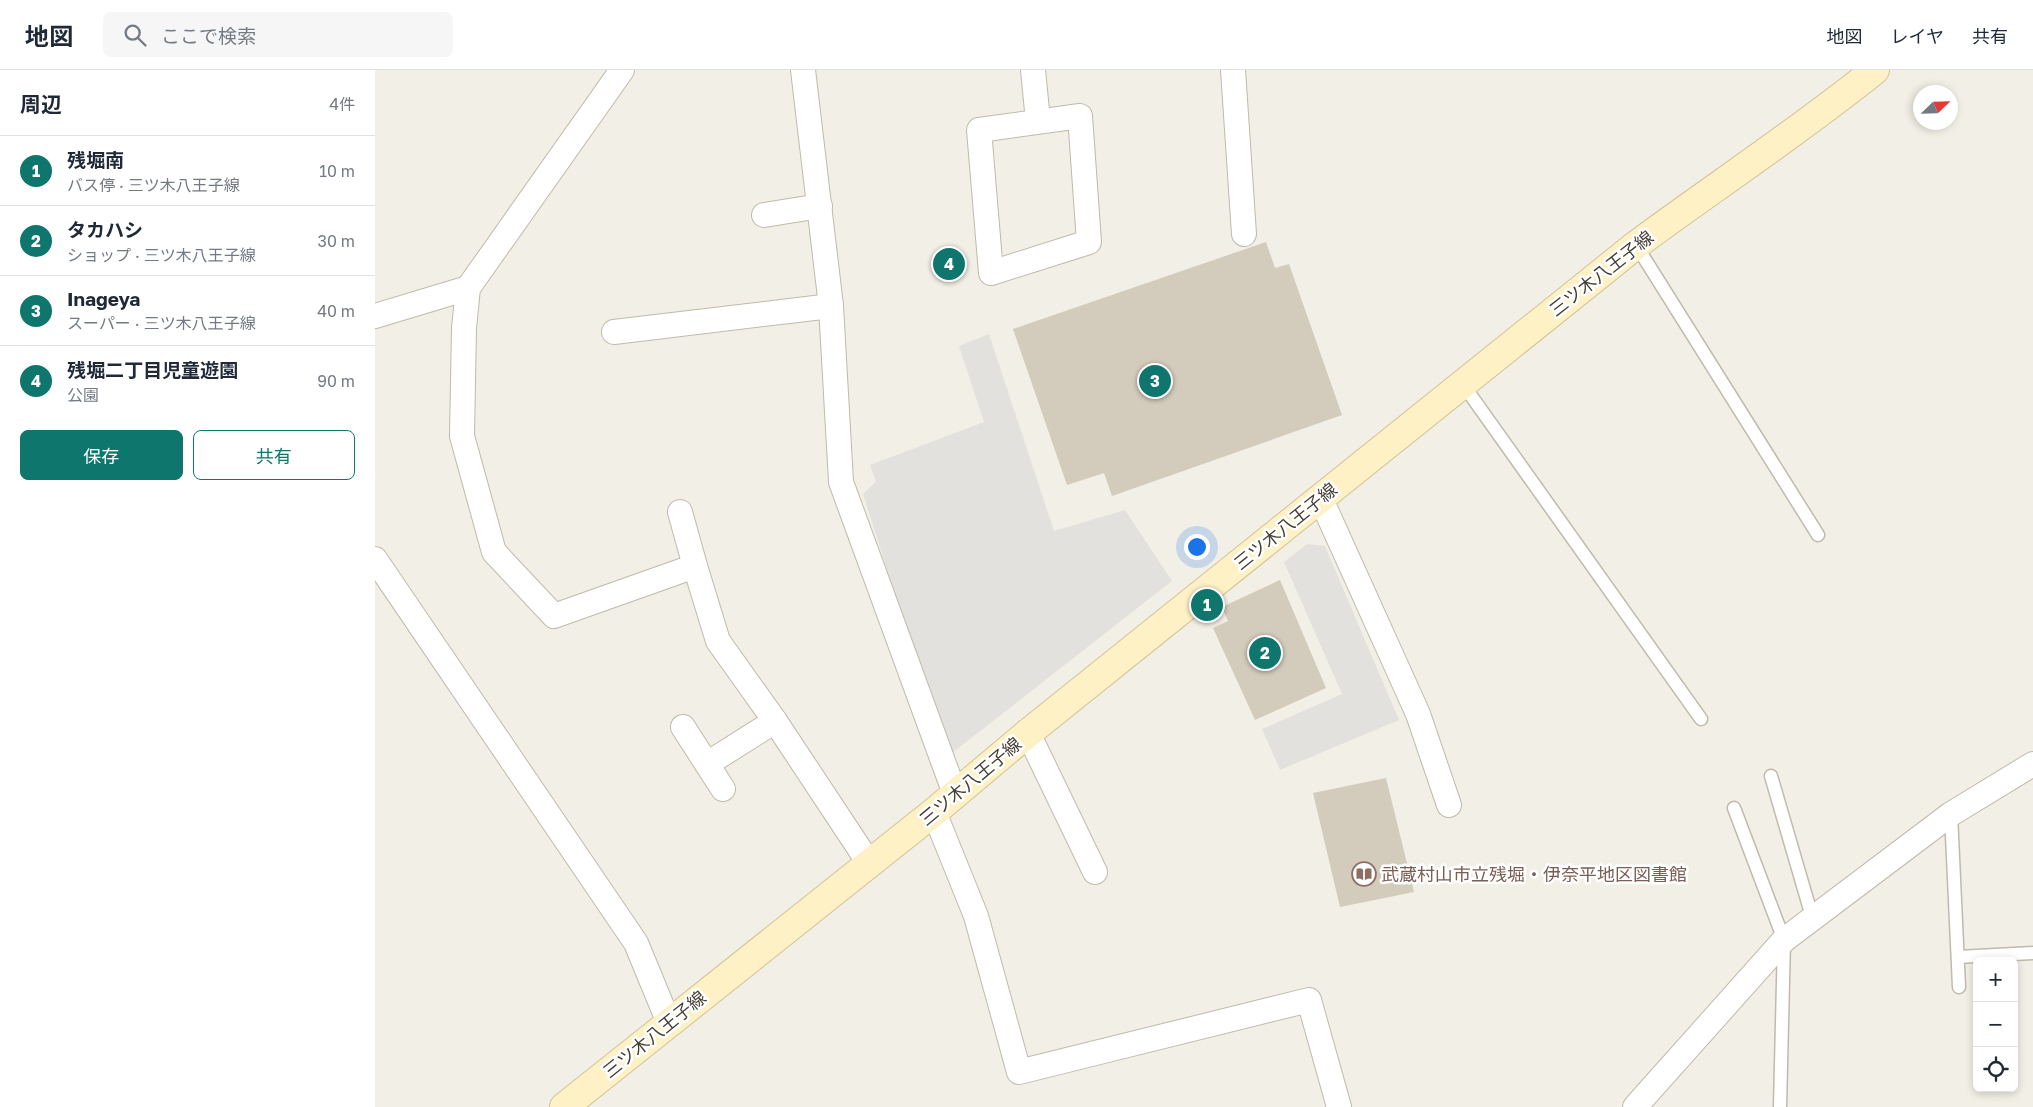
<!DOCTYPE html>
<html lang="ja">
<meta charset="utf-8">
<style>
:root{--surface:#fff;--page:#f6f6f7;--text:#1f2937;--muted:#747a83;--line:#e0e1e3;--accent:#0f766e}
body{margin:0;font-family:"Golos Text","Noto Sans JP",sans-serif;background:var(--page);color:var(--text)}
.controls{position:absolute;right:15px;bottom:15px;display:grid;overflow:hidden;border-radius:8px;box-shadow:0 2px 8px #0003}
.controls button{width:45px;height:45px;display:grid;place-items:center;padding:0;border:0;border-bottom:1px solid var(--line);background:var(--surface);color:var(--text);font:25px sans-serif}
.compass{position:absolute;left:1538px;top:15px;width:45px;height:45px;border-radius:50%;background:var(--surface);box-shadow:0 2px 8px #0003;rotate:67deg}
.you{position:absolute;left:821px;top:476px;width:18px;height:18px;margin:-12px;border:4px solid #fff;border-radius:50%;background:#1a73e8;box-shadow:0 0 0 8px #1a73e833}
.badge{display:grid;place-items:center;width:32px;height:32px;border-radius:50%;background:var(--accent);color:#fff;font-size:16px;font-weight:700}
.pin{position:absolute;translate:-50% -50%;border:2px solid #fff;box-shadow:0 1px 5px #0006}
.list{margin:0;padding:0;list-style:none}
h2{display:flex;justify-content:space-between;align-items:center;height:65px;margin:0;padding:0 20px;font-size:21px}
h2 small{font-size:16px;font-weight:400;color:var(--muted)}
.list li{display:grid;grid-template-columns:32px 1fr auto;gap:15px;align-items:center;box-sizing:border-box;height:70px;padding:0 20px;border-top:1px solid var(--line)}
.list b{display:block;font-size:19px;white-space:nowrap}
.list p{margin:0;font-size:16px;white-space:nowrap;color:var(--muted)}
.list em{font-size:16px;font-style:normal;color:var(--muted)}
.actions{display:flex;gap:10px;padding:15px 20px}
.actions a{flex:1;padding:11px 0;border:1px solid var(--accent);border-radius:8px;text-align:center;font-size:18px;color:var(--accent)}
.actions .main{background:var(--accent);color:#fff}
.icon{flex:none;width:28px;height:28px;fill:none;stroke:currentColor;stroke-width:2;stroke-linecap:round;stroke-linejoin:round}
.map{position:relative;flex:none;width:1658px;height:1037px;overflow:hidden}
header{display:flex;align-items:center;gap:30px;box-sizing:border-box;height:70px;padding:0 25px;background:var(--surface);border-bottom:1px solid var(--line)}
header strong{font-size:24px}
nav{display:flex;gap:28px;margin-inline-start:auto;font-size:18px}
.search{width:350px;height:45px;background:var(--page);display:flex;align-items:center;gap:12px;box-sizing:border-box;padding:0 18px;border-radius:8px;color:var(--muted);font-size:19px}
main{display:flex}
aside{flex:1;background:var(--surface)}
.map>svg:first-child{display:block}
</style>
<header>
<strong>地図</strong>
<div class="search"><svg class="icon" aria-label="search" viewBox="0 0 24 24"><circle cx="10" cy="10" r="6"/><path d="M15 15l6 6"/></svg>ここで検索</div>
<nav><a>地図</a><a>レイヤ</a><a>共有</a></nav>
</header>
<main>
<aside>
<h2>周辺<small>4件</small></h2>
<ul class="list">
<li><span class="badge">1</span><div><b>残堀南</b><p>バス停 · 三ツ木八王子線</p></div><em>10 m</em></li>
<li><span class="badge">2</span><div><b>タカハシ</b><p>ショップ · 三ツ木八王子線</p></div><em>30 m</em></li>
<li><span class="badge">3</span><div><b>Inageya</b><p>スーパー · 三ツ木八王子線</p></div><em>40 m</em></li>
<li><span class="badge">4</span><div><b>残堀二丁目児童遊園</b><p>公園</p></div><em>90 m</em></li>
</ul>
<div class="actions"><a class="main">保存</a><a>共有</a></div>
</aside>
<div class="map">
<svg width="1658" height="1037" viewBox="0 0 1658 1037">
<rect width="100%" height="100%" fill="#f2efe6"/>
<g fill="#e3e1de">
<polygon points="614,264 679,461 750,440 797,511 572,687 488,424 501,412 495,395 609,352 584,276"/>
<polygon points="932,474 950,476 1024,650 905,700 887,659 967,624 909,492"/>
</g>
<g fill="#d3cbbb">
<polygon points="891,172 900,198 914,194 967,345 737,426 729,403 692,415 638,259"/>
<polygon points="905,510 951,618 880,650 838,558 853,551 847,537"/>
<polygon points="1011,708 1039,822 965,837 938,723"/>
</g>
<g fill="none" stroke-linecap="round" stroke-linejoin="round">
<g stroke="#c0baab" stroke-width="15">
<g id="lane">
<polyline points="1261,175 1443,465"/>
<polyline points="1087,313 1326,649"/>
<polyline points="1396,706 1438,850"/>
<polyline points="1359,738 1409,870 1405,1037"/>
<polyline points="1576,744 1584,917"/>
<polyline points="1583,887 1658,883"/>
</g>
</g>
<g stroke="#c0baab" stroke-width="26">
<g id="street">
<polyline points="247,0 93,218 89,258 87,366 119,482 179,546 320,496 343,571 400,651 494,793"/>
<polyline points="428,0 456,236 466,412 580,724"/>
<polyline points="658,0 663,51"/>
<polyline points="858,0 869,164"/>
<polygon points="705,46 714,172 616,203 604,60"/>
<polyline points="389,145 445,136"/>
<polyline points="0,246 93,218"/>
<polyline points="239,262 456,236"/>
<polyline points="945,427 1043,644 1074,735"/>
<polyline points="305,442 320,496"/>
<polyline points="0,489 261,873 294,953"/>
<polyline points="308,657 348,719"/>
<polyline points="653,663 720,802"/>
<polyline points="332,694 400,651"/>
<polyline points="559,742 601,846 644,1002 934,930 964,1037"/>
<polyline points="1260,1037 1409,870 1576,744 1658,694"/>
</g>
</g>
<g stroke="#d1c397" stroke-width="30">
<path id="secondary" d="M189 1037 559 742 653 663 1261 175C1341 116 1423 62 1500 0"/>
</g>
<use href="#lane" stroke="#fff" stroke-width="12"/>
<use href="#street" stroke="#fff" stroke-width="24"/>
<use href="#secondary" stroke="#fdf1c5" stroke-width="28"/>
</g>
<defs>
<g id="library-ring" transform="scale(1.25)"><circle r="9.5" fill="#fff" stroke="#8d6e63" stroke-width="1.5"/><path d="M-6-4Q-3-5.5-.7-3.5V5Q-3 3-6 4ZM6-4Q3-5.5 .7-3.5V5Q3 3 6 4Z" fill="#8d6e63"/></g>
</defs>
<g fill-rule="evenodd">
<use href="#library-ring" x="989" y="804"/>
</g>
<g text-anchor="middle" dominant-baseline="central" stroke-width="5" stroke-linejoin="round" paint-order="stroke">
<g font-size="18" fill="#453f35" stroke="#fff">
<text transform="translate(1226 203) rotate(-38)">三ツ木八王子線</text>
<text transform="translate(910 456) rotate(-39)">三ツ木八王子線</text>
<text transform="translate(595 711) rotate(-40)">三ツ木八王子線</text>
<text transform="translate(279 964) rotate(-39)">三ツ木八王子線</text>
</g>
<g font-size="18" fill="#785e54" stroke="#fff" text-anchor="start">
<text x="1006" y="804">武蔵村山市立残堀・伊奈平地区図書館</text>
</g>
</g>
</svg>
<div class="controls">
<button>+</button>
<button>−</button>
<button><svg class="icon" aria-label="locate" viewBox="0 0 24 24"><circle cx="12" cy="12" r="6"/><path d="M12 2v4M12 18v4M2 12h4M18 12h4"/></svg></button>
</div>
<svg class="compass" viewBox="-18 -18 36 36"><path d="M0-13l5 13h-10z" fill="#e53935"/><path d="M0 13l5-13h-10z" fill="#747a83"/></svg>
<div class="you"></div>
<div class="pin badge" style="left:832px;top:535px">1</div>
<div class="pin badge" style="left:890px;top:583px">2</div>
<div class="pin badge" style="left:780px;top:311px">3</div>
<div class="pin badge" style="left:574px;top:194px">4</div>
</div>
</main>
